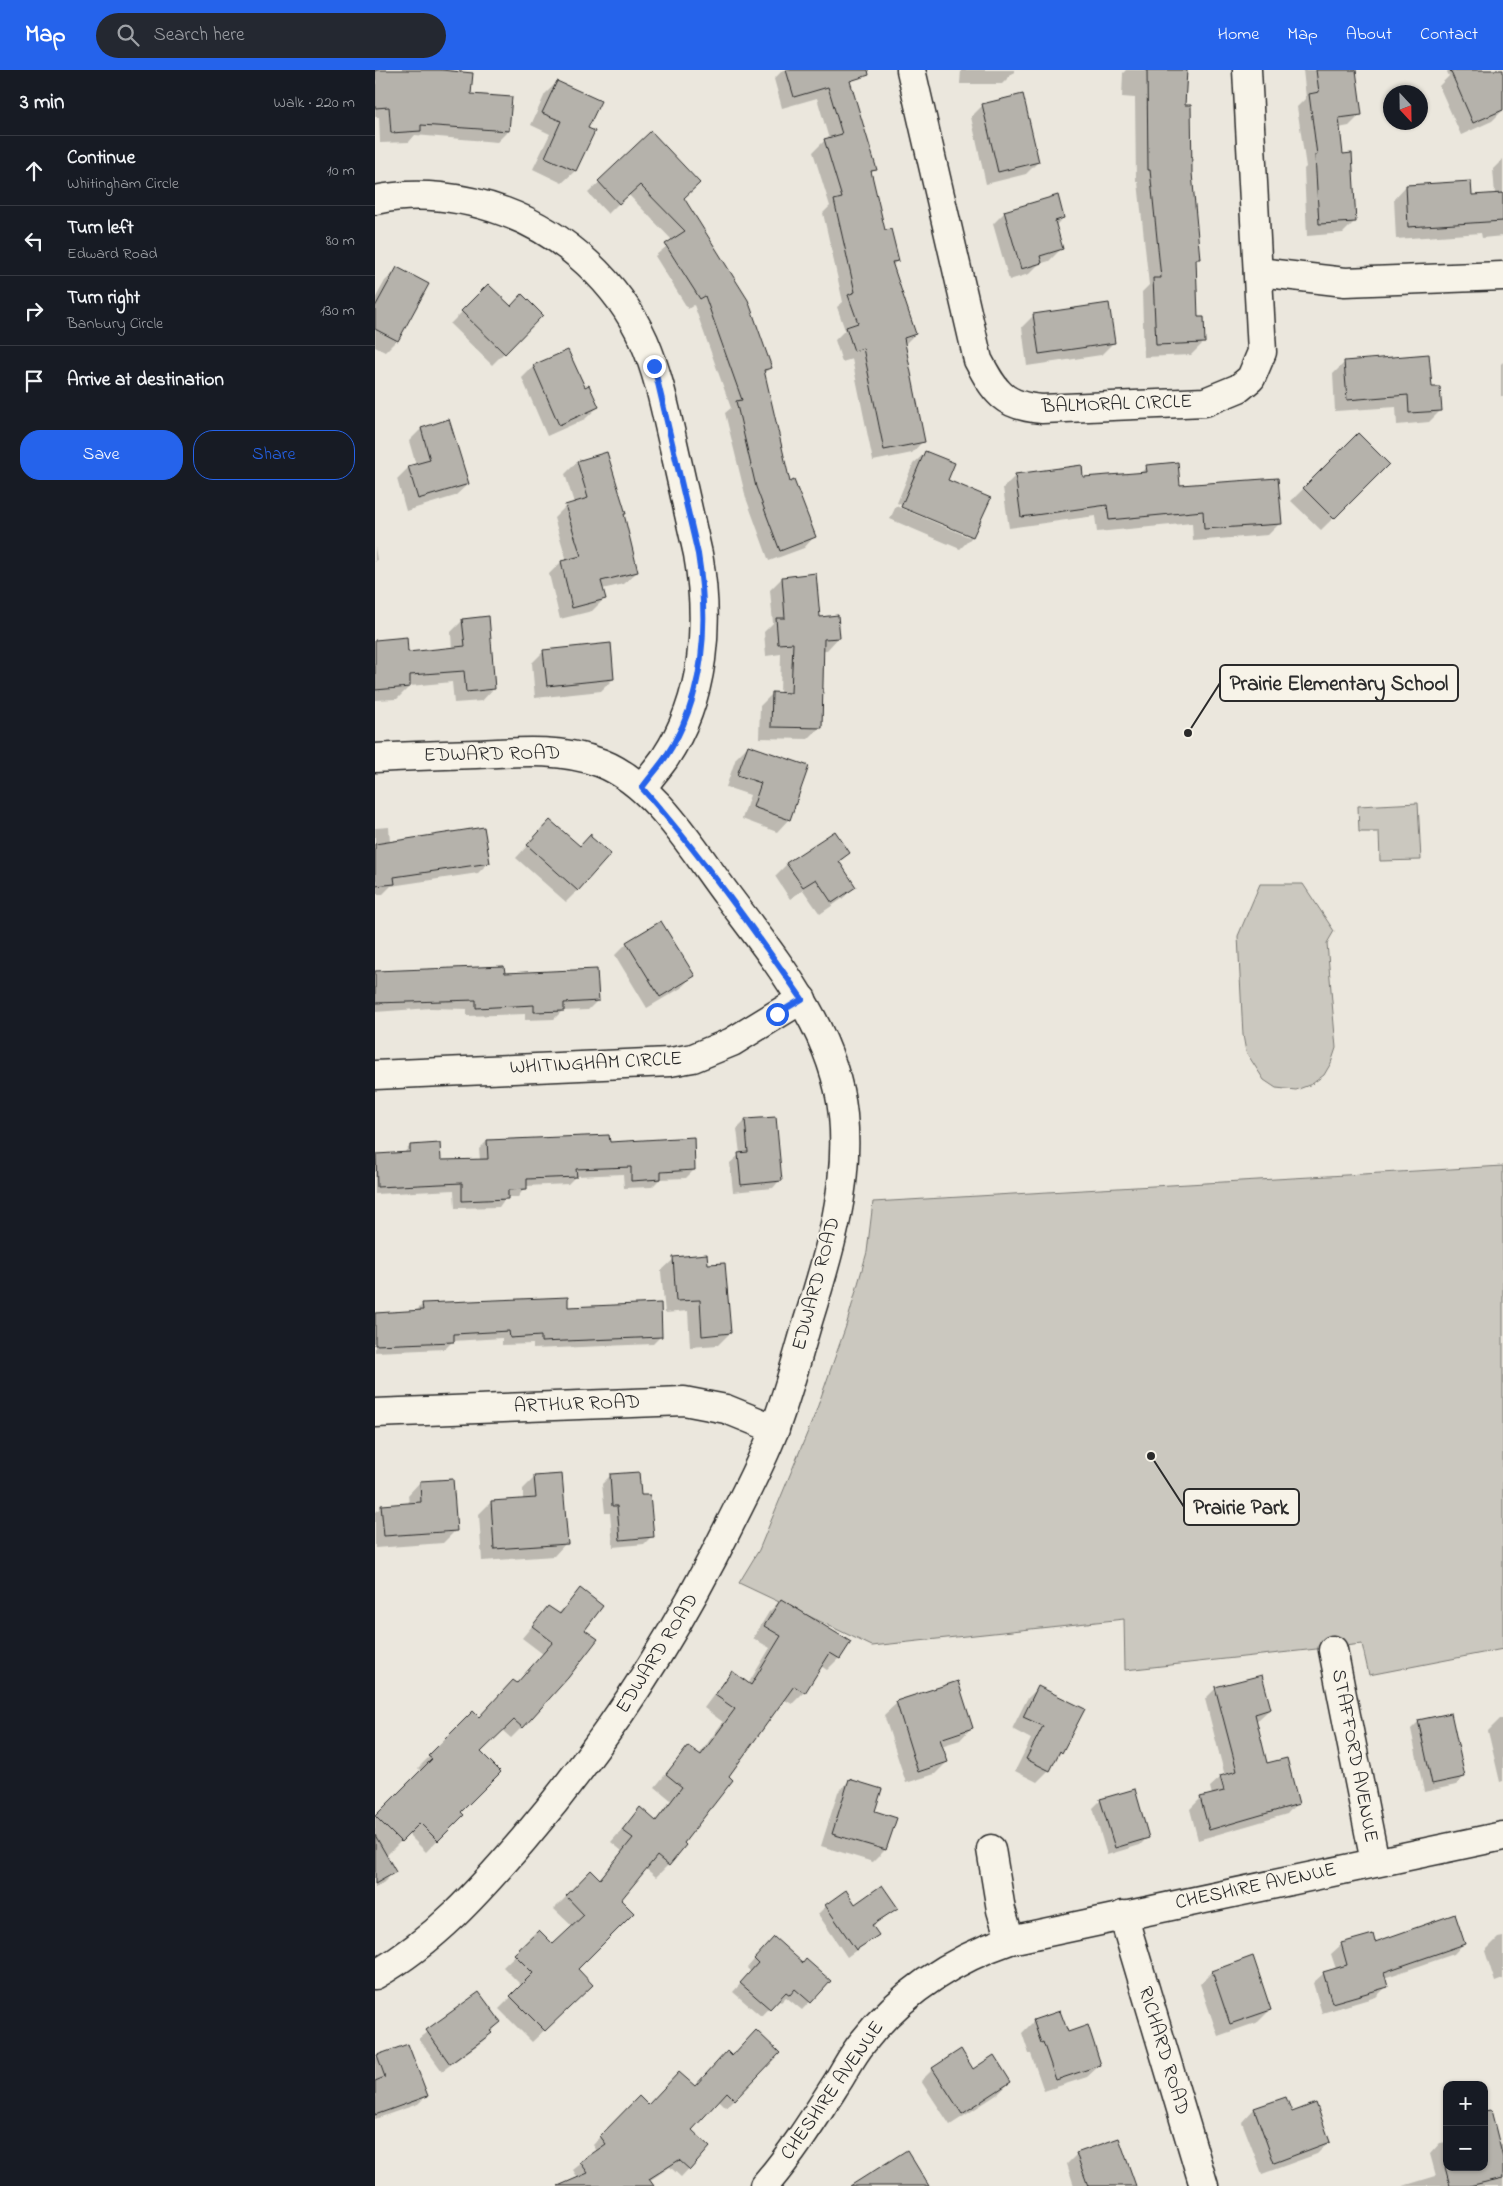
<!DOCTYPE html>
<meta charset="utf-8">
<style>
:root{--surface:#171b24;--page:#242831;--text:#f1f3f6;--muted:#9ea1a6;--line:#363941;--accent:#2563eb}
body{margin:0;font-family:"Indie Flower",sans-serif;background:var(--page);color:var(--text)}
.controls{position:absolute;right:15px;bottom:15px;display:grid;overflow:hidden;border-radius:10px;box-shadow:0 1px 4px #0004}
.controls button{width:45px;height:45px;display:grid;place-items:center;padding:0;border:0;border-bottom:1px solid var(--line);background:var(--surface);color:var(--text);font:25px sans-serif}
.compass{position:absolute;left:1008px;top:15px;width:45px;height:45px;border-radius:50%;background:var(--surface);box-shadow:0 1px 4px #0004;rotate:158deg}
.stop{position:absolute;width:15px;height:15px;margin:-11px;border:4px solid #2563eb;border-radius:50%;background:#fff}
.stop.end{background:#2563eb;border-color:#fff;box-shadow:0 1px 5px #0008}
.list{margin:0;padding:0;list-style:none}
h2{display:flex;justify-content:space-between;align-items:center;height:65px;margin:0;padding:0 20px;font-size:21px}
h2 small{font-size:16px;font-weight:400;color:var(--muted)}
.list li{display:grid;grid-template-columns:32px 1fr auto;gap:15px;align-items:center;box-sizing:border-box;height:70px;padding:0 20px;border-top:1px solid var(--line)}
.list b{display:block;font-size:19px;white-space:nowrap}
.list p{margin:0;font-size:16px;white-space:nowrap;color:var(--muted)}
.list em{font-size:16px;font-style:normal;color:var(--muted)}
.actions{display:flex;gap:10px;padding:15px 20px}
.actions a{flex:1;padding:11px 0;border:1px solid var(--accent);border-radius:20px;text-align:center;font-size:18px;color:var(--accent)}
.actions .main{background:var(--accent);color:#fff}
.icon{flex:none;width:28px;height:28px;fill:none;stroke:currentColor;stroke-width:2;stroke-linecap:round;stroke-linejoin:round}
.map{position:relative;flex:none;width:1128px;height:2116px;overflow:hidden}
header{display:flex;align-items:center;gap:30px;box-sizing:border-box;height:70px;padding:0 25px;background:var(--accent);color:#fff}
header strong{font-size:24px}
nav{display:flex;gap:28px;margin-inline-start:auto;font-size:18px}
.search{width:350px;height:45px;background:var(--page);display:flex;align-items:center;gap:12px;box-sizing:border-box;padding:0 18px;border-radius:28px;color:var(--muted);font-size:19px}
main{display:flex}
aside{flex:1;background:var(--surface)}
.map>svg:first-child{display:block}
</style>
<header>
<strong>Map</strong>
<div class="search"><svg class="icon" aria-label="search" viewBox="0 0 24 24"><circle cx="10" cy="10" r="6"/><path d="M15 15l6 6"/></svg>Search here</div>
<nav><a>Home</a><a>Map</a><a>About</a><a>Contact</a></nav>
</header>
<main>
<aside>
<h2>3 min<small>Walk · 220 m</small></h2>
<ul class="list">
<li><svg class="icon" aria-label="ahead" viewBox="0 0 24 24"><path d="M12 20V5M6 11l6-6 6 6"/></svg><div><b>Continue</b><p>Whitingham Circle</p></div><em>10 m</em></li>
<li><svg class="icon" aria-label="left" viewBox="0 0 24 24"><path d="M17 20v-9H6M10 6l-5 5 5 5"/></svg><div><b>Turn left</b><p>Edward Road</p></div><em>80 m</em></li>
<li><svg class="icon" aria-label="right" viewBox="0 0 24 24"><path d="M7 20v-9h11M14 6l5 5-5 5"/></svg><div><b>Turn right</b><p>Banbury Circle</p></div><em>130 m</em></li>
<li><svg class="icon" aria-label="arrive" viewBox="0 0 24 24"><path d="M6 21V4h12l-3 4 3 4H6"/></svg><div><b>Arrive at destination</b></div></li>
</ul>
<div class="actions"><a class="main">Save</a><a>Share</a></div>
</aside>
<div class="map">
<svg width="1128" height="2116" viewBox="0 0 1128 2116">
<rect width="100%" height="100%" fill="#ebe7dd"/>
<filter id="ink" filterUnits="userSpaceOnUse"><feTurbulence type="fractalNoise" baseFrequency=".02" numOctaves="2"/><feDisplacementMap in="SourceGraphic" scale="10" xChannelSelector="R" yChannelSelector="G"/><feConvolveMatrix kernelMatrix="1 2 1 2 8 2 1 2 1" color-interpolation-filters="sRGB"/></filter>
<g filter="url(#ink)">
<g fill="#cbc8bf" stroke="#7b7a75">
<polygon points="1043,733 1046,790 1005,791 1004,762 984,762 983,736"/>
<polygon points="885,814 928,814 959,861 952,873 961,978 956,993 949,1005 937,1014 921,1020 901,1018 889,1010 871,982 868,965 863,866"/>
<polygon points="1128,1096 1128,1579 994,1605 987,1574 750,1600 749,1549 497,1576 364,1513 384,1480 440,1344 471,1256 492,1182 498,1132"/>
</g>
<g fill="#0003" fill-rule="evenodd">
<polygon points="0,0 50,0 95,25 133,61 122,72 40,65 34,72 5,73 4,47 0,47"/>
<polygon points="408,0 476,0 479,9 474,13 500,99 495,104 509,161 523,190 517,196 540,264 529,275 548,371 537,383 498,391 477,289 467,292 460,270 470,260 462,237 468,232 448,143 455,136 438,82 450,70 454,69 442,28 407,38 399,9"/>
<polygon points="586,0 639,0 639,2 627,14 585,14"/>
<polygon points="751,0 810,0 809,36 824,188 819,193 822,248 828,273 816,285 769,287 767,222 774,215 763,112 761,112 760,28 747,27 748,3"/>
<polygon points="928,0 980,0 986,44 974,56 964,58 967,85 980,151 968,163 932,166 929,99 931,97 922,37 931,28"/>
<polygon points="1073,0 1128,0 1128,22 1123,26 1128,40 1117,51 1086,65 1064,16 1074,6 1072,2"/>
<polygon points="182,12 212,59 218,62 200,101 187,113 158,99 175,64 156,55 170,24"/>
<polygon points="608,35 663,92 651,104 611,114 596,47"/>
<polygon points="276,63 308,128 396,297 388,304 414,413 439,467 429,478 394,491 371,428 350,343 356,338 319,235 313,239 280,186 298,171 253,124 233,144 213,123"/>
<polygon points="1128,89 1128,166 1107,168 1106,163 1021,169 1019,129 1031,116 1095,127 1120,125 1118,99"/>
<polygon points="630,142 688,148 680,156 686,179 674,191 664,194 654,204 634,210 618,154"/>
<polygon points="23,199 22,270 10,282 0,277 0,229 10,211"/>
<polygon points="113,216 136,237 167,245 117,295 75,254"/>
<polygon points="659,245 738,273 726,285 652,296 647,257"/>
<polygon points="970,292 1066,340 1054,352 1022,355 1021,337 960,341 958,304"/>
<polygon points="1128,292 1128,326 1126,326 1126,294"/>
<polygon points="159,296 209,319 223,337 210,349 172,366 147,308"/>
<polygon points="46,359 93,414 80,426 31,441 22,409 34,397 41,395 34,371"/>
<polygon points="983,365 1013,394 946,460 916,431"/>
<polygon points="551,382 571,411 597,467 585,479 515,449 521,436 594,467 594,464 522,433 538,394"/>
<polygon points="202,392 248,445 262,502 249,514 227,519 229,529 217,541 185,549 174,504 186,492 192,491 179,448 191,436 199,433 190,404"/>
<polygon points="772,397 804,417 905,453 893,465 818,471 817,453 722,462 720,446 634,458 628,418 640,406 707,408 765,403"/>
<polygon points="0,477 2,490 0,492"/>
<polygon points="407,508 464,567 452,580 448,580 445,657 433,669 384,668 385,636 397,624 405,624 406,584 391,586 389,562 398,553 395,520"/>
<polygon points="88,550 119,618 107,631 79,633 77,612 35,616 22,629 0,630 0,571 32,583 77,579 76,562"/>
<polygon points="169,581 238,609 226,621 160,628 157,593"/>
<polygon points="373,676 414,749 402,762 367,749 375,725 351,717 361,688"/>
<polygon points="14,757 15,773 114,792 103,803 16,816 8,824 0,824 0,758"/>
<polygon points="163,764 203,820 191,832 141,788"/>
<polygon points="473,783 464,793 479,817 467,829 445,844 428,820 415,829 400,806 412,794"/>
<polygon points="252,873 318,905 306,918 272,938 240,885"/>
<polygon points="0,903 129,904 222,931 213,940 187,941 179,949 150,950 150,944 92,946 92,939 56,938 0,942"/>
<polygon points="370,1051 405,1110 398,1118 358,1122 355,1093 365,1084 362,1059"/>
<polygon points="112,1071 234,1073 319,1100 311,1108 285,1109 277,1117 249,1118 248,1104 201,1106 193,1114 151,1116 143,1127 131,1127 124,1137 80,1138 79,1120 0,1124 0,1085 28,1084 35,1076 64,1091 105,1090 104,1079"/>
<polygon points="299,1189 355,1263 343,1275 315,1277 313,1241 290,1243 286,1201"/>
<polygon points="48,1234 192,1239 286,1266 278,1274 158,1279 158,1274 127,1275 127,1268 78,1271 70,1279 0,1282 0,1244 40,1242"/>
<polygon points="263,1403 265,1427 277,1466 269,1474 238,1477 235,1443 230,1443 227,1414 235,1406"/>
<polygon points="160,1407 191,1473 179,1486 107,1491 104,1444 116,1432 148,1430 148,1419"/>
<polygon points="45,1412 80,1461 68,1473 0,1478 0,1443 7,1436 34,1435 33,1425"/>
<polygon points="205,1520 208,1560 147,1657 136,1668 127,1660 105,1682 85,1742 87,1745 51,1782 33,1764 11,1786 19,1802 8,1813 0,1818 0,1748 47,1702 43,1698 98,1643 104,1648 141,1614 168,1584 147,1568 173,1537 183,1544"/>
<polygon points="406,1530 464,1588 452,1600 446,1596 429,1622 417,1634 408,1629 352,1707 293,1795 281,1807 270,1798 244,1830 201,1899 204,1927 157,1972 124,1939 147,1916 128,1897 164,1862 178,1876 198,1857 179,1839 216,1802 224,1810 247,1781 236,1772 265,1739 280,1751 296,1730 280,1717 313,1677 324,1685 348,1652 329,1638 346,1615 358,1603 373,1614 395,1578 378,1568 394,1542"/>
<polygon points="664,1617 686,1682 679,1690 674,1700 662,1712 640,1701 656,1669 637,1659 652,1629"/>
<path d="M841 1618 895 1639 884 1649 880 1651 891 1695 922 1733 912 1744 823 1770 815 1739 826 1728 837 1725 835 1717 846 1707 850 1706 830 1629ZM846 1712H848L852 1726 850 1727Z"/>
<polygon points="522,1633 597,1657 585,1670 566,1676 572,1692 560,1704 531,1713 509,1645"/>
<polygon points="1125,1649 1128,1649 1128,1711 1125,1712 1113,1661"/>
<polygon points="1044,1651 1089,1707 1081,1715 1049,1722 1036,1659"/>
<polygon points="475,1710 498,1742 510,1780 498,1792 446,1776 463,1722"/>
<polygon points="726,1730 773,1767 765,1775 732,1785 718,1738"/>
<polygon points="480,1835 521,1838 497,1857 502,1865 472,1887 443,1844 451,1836"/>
<polygon points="1128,1867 1128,1909 1120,1912 1110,1881 1123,1868"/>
<polygon points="1089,1873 1079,1884 1009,1908 1012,1916 1001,1927 947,1943 938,1913 949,1903 961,1899 956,1884 967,1874"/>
<polygon points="391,1876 428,1894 454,1911 427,1940 411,1927 406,1932 402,1929 386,1946 358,1922 376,1902 372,1898"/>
<polygon points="877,1888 895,1940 883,1952 843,1966 825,1914 837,1902"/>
<polygon points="103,1923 125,1952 108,1971 67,2001 44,1969"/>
<polygon points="659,1951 692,1964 725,1995 712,2007 669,2021 656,1984 654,1984 647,1963"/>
<polygon points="3,1986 51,2026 43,2034 0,2049 0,1989"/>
<polygon points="344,1991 359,2029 351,2037 344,2030 315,2060 334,2077 306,2107 295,2097 274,2111 277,2116 185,2116 203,2108 198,2100 222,2081 218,2075 264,2028 273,2036 319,2018"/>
<polygon points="558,1999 598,2000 635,2012 623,2024 575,2055 546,2011"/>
<polygon points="910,2028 916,2043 954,2072 942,2084 887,2104 867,2052 879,2039"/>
<polygon points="1072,2072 1072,2097 1109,2097 1124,2075 1128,2074 1128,2116 1028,2116 1061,2106 1055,2084 1065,2073"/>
<polygon points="702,2084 760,2116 699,2116 692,2094"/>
</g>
<g fill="#b5b2ab" stroke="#2b2b2b">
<polygon points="0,0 66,0 98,3 96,24 137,27 134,61 46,55 46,61 16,63 14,37 0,38"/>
<polygon points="411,0 493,0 494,5 475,11 502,100 496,101 510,160 516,159 524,191 517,192 541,264 529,268 550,372 509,380 488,278 479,281 471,257 483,253 473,225 480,222 459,130 467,128 449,69 467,64 453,17 419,27"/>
<polygon points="772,0 812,0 810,35 816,35 817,103 825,189 821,189 823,247 829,247 830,273 781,275 778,208 786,208 775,100 773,100"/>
<polygon points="941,0 981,0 987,45 964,48 968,84 977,83 981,152 944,154 940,85 942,85 934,24 944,22"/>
<polygon points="1075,0 1128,0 1128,40 1098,53"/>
<polygon points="182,11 226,31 213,58 220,61 201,101 170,87 186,51 167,43"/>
<polygon points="648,24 664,92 623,102 607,34"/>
<polygon points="276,61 325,113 309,128 373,230 397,298 389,300 415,412 419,410 441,467 405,481 381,417 361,331 367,330 330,226 325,229 290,174 310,161 265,115 244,134 223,111"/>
<polygon points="1096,111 1097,125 1128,123 1128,151 1033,157 1031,115"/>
<polygon points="683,125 689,148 680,151 688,179 665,186 667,193 646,199 629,141"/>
<polygon points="22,197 54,214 23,271 0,259 0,237"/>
<polygon points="113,214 136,236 147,224 168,245 130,284 86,241"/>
<polygon points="734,233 740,273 664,284 658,244"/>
<polygon points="193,280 210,317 214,315 224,337 184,355 158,295"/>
<polygon points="1054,284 1057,317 1065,317 1067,341 1034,343 1033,325 972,330 969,291"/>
<polygon points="74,349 94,414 43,429 33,396 55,390 46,358"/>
<polygon points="983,363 1014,394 959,449 928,418"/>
<polygon points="550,381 580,393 573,410 616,428 598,467 526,437"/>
<polygon points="232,382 251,444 249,444 263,502 226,511 231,529 197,538 186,491 206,486 190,435 213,428 202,391"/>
<polygon points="803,392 805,415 903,408 907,454 829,459 828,441 734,450 732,435 646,447 640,404 707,395 708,407 772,402 771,395"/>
<polygon points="441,503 445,547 463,545 465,568 449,569 447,658 396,657 397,622 416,623 418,573 403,574 401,548 410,548 407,507"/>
<polygon points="114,546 120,619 91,622 89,601 35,605 35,617 0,620 0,570 32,567 33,582 90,576 87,549"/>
<polygon points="236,573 239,609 172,616 168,580"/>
<polygon points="373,675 434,696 415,750 378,737 386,713 362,705"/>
<polygon points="175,750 205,776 216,764 216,767 236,784 203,821 152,775"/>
<polygon points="109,757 115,793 19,807 20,814 0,816 0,774"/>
<polygon points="460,761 475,783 464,791 481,817 457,833 441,809 428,817 411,793"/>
<polygon points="286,851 320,906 285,927 251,872"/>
<polygon points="129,896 130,903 222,899 224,931 189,933 189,941 159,942 159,935 101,938 101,930 0,933 0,901"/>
<polygon points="401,1047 407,1111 366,1115 363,1083 373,1082 370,1049"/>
<polygon points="234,1065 235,1072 319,1067 320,1100 286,1102 286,1109 256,1111 256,1097 201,1099 202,1107 152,1109 152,1119 133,1120 133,1129 87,1131 87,1113 2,1117 1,1084 35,1082 35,1075 65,1073 66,1090 113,1089 112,1070"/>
<polygon points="332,1184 333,1194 350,1193 356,1263 327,1266 325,1230 301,1231 298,1187"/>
<polygon points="193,1227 193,1237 286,1233 287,1267 166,1272 166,1266 135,1268 134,1261 79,1264 79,1272 0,1275 0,1243 48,1240 47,1233"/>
<polygon points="264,1402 266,1425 275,1425 279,1467 245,1470 242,1436 237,1436 235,1404"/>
<polygon points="187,1404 193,1474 119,1479 116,1431 161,1428 159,1406"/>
<polygon points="78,1409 82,1461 9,1466 6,1435 46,1432 45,1411"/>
<polygon points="205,1518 228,1536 210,1560 223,1569 193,1608 148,1658 139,1650 106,1682 126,1702 86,1742 89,1745 63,1771 45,1753 26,1772 0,1746 57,1689 53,1686 98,1641 104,1647 138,1610 142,1613 178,1572 157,1556 173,1536 185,1544"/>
<polygon points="406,1529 476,1572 465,1589 455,1583 430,1623 419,1616 354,1706 358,1710 309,1773 311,1775 294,1796 282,1786 246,1830 259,1843 203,1899 218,1915 170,1961 135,1926 158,1903 139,1884 164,1860 178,1874 209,1845 191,1826 216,1800 225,1809 258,1768 247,1760 265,1737 281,1751 307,1717 291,1704 313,1676 326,1685 360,1639 340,1625 357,1601 376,1615 406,1566 389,1556"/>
<polygon points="887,1605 896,1639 880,1644 892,1693 912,1688 924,1734 834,1760 825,1727 849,1721 845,1706 862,1701 840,1617"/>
<polygon points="583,1611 598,1658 565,1669 573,1692 543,1702 521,1631"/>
<polygon points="663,1616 710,1639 687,1683 685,1681 675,1701 651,1689 668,1656 648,1647"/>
<polygon points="1076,1643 1090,1707 1057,1714 1043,1650"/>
<polygon points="474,1709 507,1719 500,1741 522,1748 511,1780 457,1764"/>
<polygon points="760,1719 774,1768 740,1778 725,1729"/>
<polygon points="0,1765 21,1802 0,1814"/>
<polygon points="507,1815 523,1838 497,1855 504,1865 481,1880 450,1835 471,1820 480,1834"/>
<polygon points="1080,1844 1090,1874 1009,1902 1013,1917 957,1933 948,1902 972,1895 966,1873 998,1864 1000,1872"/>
<polygon points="399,1867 428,1893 431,1889 456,1911 436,1933 420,1919 415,1925 411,1922 395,1939 365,1913 383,1893 379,1889"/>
<polygon points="878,1886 896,1940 855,1954 837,1901"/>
<polygon points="104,1922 126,1952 115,1961 117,1963 75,1994 51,1960"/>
<polygon points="685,1941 693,1962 713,1955 726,1995 681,2010 668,1972 666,1973 658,1950"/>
<polygon points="381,1960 405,1983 360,2030 352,2022 317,2060 335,2077 315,2100 304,2090 274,2109 279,2116 183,2116 213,2103 205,2092 231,2074 225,2066 264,2026 273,2035 304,2002 320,2016 352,1981 357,1986"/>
<polygon points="33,1974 53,2026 0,2045 0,2011 10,2007 2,1985"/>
<polygon points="586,1979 598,1999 619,1985 636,2012 587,2044 557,1998"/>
<polygon points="911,2027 917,2042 941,2033 955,2072 899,2093 879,2038"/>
<polygon points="1116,2040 1128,2088 1128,2108 1094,2116 1075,2116 1070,2097 1109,2097 1109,2041"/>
<polygon points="744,2068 761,2116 713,2116 701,2083"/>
<polygon points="532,2080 554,2116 475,2116"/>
</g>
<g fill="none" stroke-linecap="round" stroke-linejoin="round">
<g stroke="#2b2b2b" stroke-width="31">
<g id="minor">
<path d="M536 0 603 290C620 322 628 336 667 339L830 332 864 318 876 308 887 282 872 0"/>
<path d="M0 130C43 121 89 127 130 142 190 164 243 213 269 271 283 303 290 338 298 373 306 410 315 447 323 484 335 553 330 628 290 688 283 698 274 708 267 718"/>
<polyline points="883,202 970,212 1128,206"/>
<path d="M0 688C34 686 67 685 101 684 142 682 186 678 226 693 280 714 318 780 352 825 402 892 459 959 468 1045 475 1116 454 1184 433 1251 422 1288 412 1327 398 1363 386 1394 370 1424 355 1454 298 1570 232 1672 148 1770 104 1821 60 1871 0 1905"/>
<polyline points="0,1005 295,992 318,988 357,972 427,929"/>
<polyline points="0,1343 309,1331 351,1339 400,1359"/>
<polyline points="958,1580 1000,1792"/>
<polyline points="616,1779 626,1840 635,1870"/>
<polyline points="748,1845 829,2116"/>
<path d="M389 2116C417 2084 440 2047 463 2011 471 1998 478 1984 488 1972 526 1923 577 1890 635 1870L1128 1766"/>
</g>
</g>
<use href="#minor" stroke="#f7f3e8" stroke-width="28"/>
</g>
</g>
<g fill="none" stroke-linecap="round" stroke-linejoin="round" filter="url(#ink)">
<path stroke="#2563eb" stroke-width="6" d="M279 296 323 484C334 553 330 628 290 688 283 698 274 708 267 718 325 784 377 857 427 929L402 944"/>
</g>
<g text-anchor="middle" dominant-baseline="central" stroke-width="4" stroke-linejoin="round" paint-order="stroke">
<g font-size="20" fill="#2b2b2b" stroke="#f7f3e8">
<text transform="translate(742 335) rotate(-2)">BALMORAL CIRCLE</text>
<text transform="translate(117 685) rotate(-1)">EDWARD ROAD</text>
<text transform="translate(221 994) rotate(-3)">WHITINGHAM CIRCLE</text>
<text transform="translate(442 1214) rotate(-75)">EDWARD ROAD</text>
<text transform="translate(202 1335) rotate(-2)">ARTHUR ROAD</text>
<text transform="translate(283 1584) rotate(-58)">EDWARD ROAD</text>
<text transform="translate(979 1686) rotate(79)">STAFFORD AVENUE</text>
<text transform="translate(881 1817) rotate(-12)">CHESHIRE AVENUE</text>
<text transform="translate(788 1981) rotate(73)">RICHARD ROAD</text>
<text transform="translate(458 2021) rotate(-55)">CHESHIRE AVENUE</text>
</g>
</g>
<path fill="none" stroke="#2b2b2b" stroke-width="2" d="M813 663L845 613M776 1386L809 1437"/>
<g fill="#2b2b2b" stroke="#f7f3e8" stroke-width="2">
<circle cx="813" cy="663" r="5"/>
<circle cx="776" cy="1386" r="5"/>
</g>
<g fill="#f7f3e8" stroke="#2b2b2b" stroke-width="2">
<rect x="845" y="595" width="238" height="36" rx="5"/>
<rect x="809" y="1419" width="115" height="36" rx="5"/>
</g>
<g font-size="21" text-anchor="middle" font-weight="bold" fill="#2b2b2b">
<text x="964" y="620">Prairie Elementary School</text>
<text x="866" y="1444">Prairie Park</text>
</g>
</svg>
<div class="controls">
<button>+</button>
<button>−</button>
</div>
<svg class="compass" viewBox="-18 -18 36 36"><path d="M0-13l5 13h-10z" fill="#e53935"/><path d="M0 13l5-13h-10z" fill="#9ea1a6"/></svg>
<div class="stop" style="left:402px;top:944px"></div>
<div class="stop end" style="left:279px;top:296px"></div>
</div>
</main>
